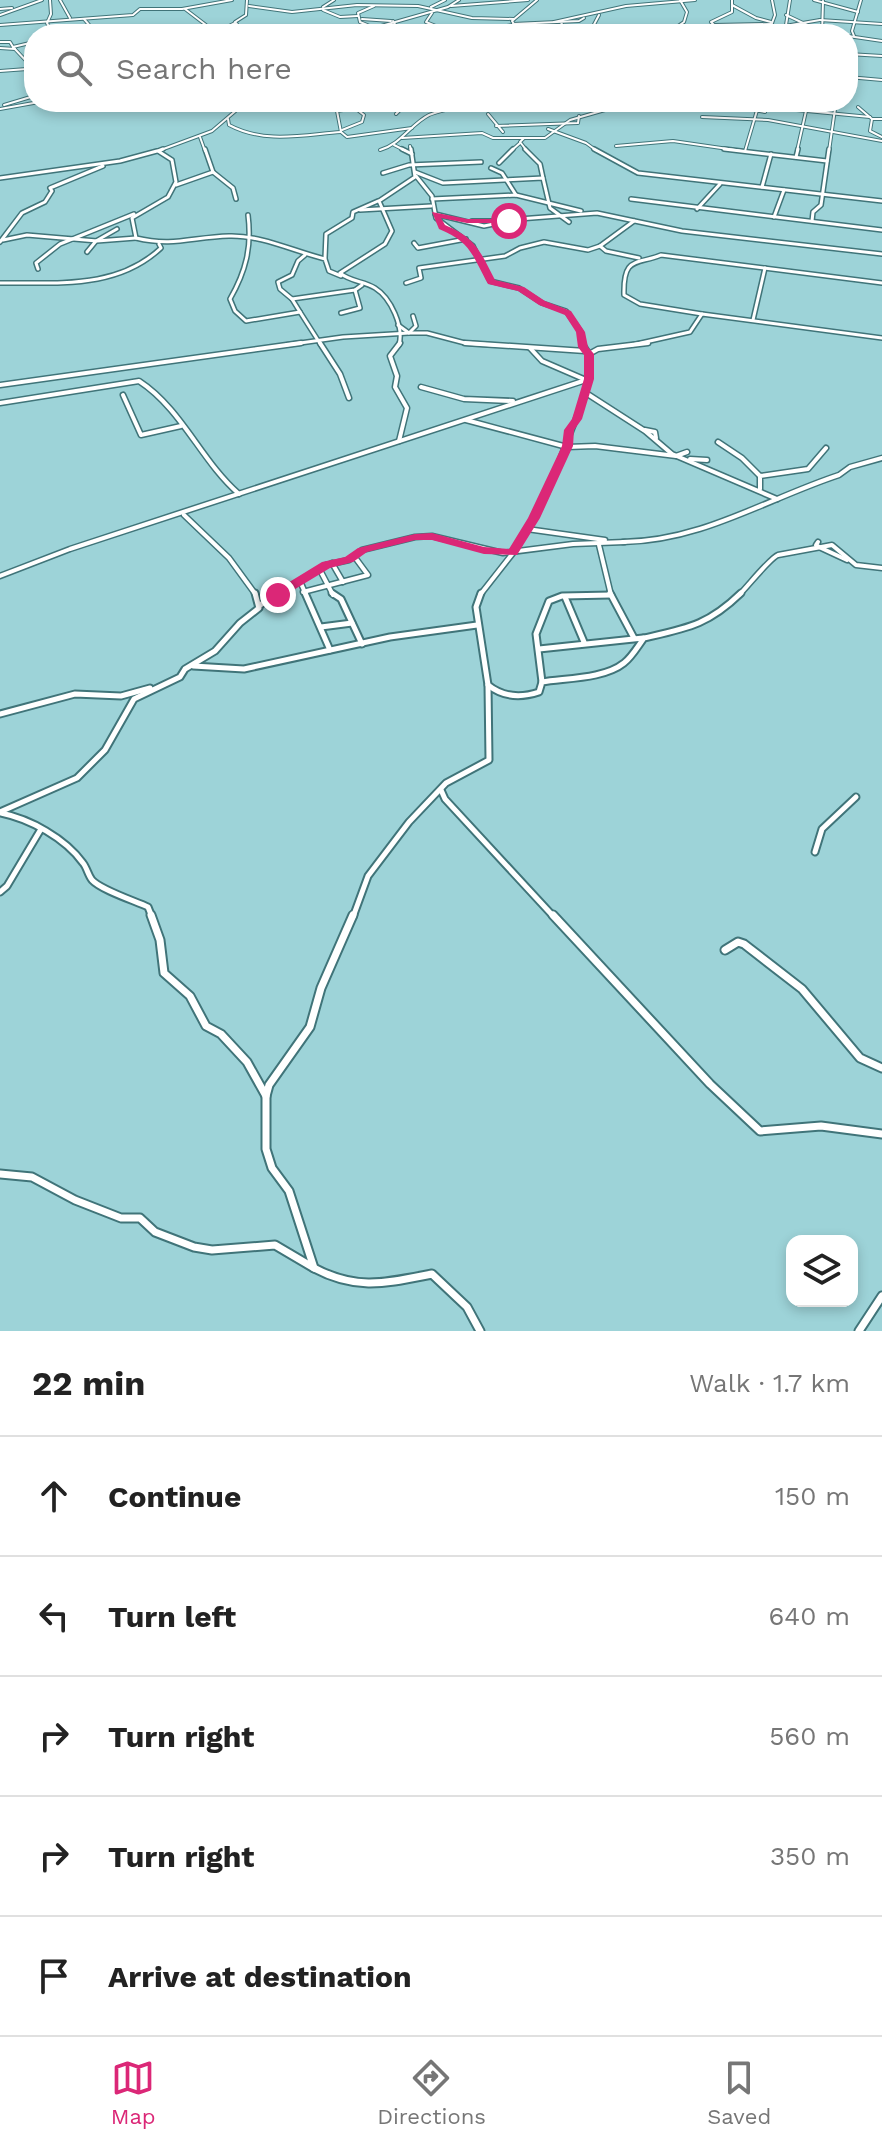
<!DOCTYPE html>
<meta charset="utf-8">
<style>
:root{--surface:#fff;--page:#f6f6f6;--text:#222;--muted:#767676;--line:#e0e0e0;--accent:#db2777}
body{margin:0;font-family:"Work Sans",sans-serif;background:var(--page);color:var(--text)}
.controls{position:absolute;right:24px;bottom:24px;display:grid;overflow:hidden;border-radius:16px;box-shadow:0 4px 12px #0003}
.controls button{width:72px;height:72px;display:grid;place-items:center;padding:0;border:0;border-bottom:2px solid var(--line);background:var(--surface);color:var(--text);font:40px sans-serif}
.stop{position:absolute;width:24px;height:24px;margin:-18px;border:6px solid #db2777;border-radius:50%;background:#fff}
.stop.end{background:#db2777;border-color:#fff;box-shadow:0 2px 8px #0008}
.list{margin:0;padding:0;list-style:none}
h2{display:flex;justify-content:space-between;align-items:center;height:104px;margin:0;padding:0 32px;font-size:34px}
h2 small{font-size:26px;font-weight:400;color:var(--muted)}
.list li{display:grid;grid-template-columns:52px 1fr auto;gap:24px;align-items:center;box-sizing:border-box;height:120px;padding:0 32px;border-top:2px solid var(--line)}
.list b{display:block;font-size:30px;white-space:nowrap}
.list em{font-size:26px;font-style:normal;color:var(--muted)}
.icon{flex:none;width:44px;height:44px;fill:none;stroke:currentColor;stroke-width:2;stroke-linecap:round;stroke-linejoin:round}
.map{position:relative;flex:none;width:882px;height:1331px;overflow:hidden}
.search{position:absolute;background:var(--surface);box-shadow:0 4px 12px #0003;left:24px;right:24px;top:24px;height:88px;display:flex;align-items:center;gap:20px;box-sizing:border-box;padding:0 28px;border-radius:32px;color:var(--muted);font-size:30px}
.sheet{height:704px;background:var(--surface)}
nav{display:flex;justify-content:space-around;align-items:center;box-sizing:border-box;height:112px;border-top:2px solid var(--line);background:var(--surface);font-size:22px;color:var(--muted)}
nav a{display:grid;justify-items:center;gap:4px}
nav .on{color:var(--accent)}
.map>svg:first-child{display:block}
</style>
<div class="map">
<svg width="882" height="1331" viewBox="0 0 882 1331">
<rect width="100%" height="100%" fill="#9dd3d8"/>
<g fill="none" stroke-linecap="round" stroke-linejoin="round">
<g stroke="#407479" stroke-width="4">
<g id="street-far4">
<polyline points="50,0 51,14 47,23 53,34"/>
<polyline points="60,0 70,18"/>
<polyline points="732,0 732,5 756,18 771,22"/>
<polyline points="814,0 858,12"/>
<polyline points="249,6 292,12 357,5 418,6 472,18 514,19"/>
<polyline points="451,6 528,0"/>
<polyline points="323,7 334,0"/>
<polyline points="431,7 445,0"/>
<polyline points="0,9 12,8"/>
<polyline points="323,10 340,17 358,16"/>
<polyline points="432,13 426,22 453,33"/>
<polyline points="0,15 42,0"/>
<polyline points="786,15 820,31"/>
<polyline points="84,19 97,34"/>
<polyline points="362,19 391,21"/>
<polyline points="820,20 882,24"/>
<polyline points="554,22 626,6 695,0"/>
<polyline points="513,24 579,21 584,18"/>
<polyline points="0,25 133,15 140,9 182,9 232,0"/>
<polyline points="714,25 771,24"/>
<polyline points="785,26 820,20"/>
<polyline points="372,27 360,22 358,13 374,6"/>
<polyline points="240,28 252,34"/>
<polyline points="519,32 545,34"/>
<polyline points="181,34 206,25 185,9"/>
<polyline points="214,34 235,23"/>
<polyline points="245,34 235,22 246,15 247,0"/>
<polyline points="353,34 448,7 459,0"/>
<polyline points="389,34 396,26 393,21"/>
<polyline points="453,34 513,25"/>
<polyline points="520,34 512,21 537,0"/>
<polyline points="554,34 551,30 562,24"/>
<polyline points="589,34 599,15"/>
<polyline points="677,34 674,29 684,22 687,12 680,0"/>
<polyline points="723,34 711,22 732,12 732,6"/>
<polyline points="768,34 775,15 772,0"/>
<polyline points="780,34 786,25 790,0"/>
<polyline points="822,34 823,1"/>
<polyline points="848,36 882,41"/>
<polyline points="854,36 852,31 861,0"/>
<polyline points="0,42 10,42 13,47"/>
<polyline points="34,42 13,47 29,64 27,69 34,71"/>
<polyline points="0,48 15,49"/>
<polyline points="848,54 882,56"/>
<polyline points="0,71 27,69"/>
<polyline points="848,77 882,80"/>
<polyline points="184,102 188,109"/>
<polyline points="329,102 356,106"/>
<polyline points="359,102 355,108 337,111 341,132 347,137 412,128"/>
<polyline points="392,102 399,111 396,114"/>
<polyline points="687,102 718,103"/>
<polyline points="765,102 765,107 870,117"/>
<polyline points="394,104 407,102"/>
<polyline points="716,104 765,112"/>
<polyline points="4,105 34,96"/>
<polyline points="459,105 522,102"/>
<polyline points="565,107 582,102"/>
<polyline points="858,107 872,119 870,131 882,137"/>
<polyline points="0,109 39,102"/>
<polyline points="581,110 637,106 639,102"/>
<polyline points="488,114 503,132"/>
<polyline points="702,117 768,120 882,141"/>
<path d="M228 119 229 125C265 144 302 135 341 132"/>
<polyline points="872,119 882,119"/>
<polyline points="496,126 578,123 579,116"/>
<polyline points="548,129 586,143 597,151"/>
<polyline points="342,130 362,122 364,115 355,108"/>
<polyline points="200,137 205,151"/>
<polyline points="402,138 482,133 493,138 545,138 570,120 605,110"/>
<polyline points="524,138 520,142 527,151"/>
<polyline points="394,145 406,151"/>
<polyline points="410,146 411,151"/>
<polyline points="616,146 673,141 742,151"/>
<path d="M380 150C401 144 411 124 429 115 440 110 451 111 460 102"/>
<polyline points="158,151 212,131 246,102"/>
<polyline points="511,151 520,143"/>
<polyline points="745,151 758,107"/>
<polyline points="797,151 806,111"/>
<polyline points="829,151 836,102"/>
</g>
</g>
<g stroke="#407479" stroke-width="6">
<g id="street-far3">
<path d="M163 149 158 151 172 160 176 182 168 197 132 218 136 238C173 247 193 237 229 236 261 235 293 251 325 259L329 271 341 276"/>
<polyline points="402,149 412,154"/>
<polyline points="525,149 540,164 543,178"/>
<polyline points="594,149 638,173 882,201"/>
<polyline points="724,149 827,161"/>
<polyline points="796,157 798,149"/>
<polyline points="499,163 513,149"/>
<polyline points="491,168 502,173 516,195"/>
<polyline points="213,172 233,188 236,199"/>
<polyline points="415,172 443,183 543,178 550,208 569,222"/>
<polyline points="383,173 409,165 481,162"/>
<polyline points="416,176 432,196 436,218 473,246 490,281 519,288 542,303 566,311 581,332 583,345"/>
<polyline points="0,178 120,161 157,151"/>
<polyline points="176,185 213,172 205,149"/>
<polyline points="762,187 771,154"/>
<polyline points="432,199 516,195 581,211"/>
<polyline points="631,199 882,230"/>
<polyline points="697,209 720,184"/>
<polyline points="360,210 431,206"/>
<polyline points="435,214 484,226 519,219 597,213 682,231 882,254"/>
<path d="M248 215C252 247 246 271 230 299L235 311 246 321 300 312 292 299 355 290 362 285"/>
<polyline points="774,217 784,190"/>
<polyline points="472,221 498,221"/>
<polyline points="634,221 600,246 606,251 639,258"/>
<polyline points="812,221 813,212 821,205 829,149"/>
<polyline points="3,240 27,235 97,241 136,238"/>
<polyline points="0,242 22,213 45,202 52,191 50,188 103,166"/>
<polyline points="414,243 418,248 466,239"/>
<polyline points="87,252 96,241 117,229"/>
<polyline points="325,258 326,234 352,218 353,212 378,201"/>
<polyline points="38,269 36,263 60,244 134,214"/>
<path d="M0 283C57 282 116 290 161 248L159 244"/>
<polyline points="406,283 421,278 419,268 505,256 520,248 544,242 588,250 600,246"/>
<polyline points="292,299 280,289 278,282 292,275 298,261 305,255"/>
<polyline points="300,312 321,345"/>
<polyline points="341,313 360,308 355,290"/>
<path d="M702 314 640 304 624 295C623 256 636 265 661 255L882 283"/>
<polyline points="753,320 765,268"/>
<polyline points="398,325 409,333 427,333 465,343 494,345"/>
<polyline points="286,345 343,337 409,333 416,326 413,316"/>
<path d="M399 345C404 327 391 298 375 288 364 281 351 282 340 273L385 244 392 231 379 201 415 177 411 149"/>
<polyline points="632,345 690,332 702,314 882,338"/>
</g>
</g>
<g stroke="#407479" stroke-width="7">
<g id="street-far2">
<polyline points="320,343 340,374 349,398"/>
<polyline points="465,343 585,351"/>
<polyline points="582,343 589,354"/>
<polyline points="530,348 542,361 586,380"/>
<polyline points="0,385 301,343"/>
<polyline points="421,387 464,399 513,401"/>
<polyline points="586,393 645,431 672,454 777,499"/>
<polyline points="123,395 141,435 181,426"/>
<path d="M0 403 139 381C182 409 201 461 239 494"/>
<polyline points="466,420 567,447 595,446 676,456 687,452"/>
<polyline points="645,430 655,432 656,438"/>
<polyline points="399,441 407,408 395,387 397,376 390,356 400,343"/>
<polyline points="718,442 742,458 760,476"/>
<polyline points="690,459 707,460"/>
<polyline points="760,489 760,476 808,469 826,448"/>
<polyline points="184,515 229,558 256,595"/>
<polyline points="527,529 605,540"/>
<path d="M623 542C702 541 766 499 839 475L850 467 882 458"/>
<polyline points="818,542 816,545 819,547 847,560"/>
<polyline points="599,545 611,595"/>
<polyline points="332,563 343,582"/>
<polyline points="320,570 333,595"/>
<polyline points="0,576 70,549 589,379"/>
<polyline points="300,581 306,595"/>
<polyline points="303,592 368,575 354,556"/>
<polyline points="277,595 326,565 349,560 362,550 415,537 432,536 503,553 573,544 625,542"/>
<polyline points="480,595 513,553 547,493 586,393 589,354 598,349 648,343"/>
<path d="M739 595C748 586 770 558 778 555L832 545 856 565 882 568"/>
</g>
</g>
<g stroke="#407479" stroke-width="9">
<g id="street-far1">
<polyline points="305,593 330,650"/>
<polyline points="332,593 341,599 362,644"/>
<polyline points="610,593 634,638"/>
<polyline points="565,597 584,642"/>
<polyline points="260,605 280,593"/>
<polyline points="321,627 352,623"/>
<polyline points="539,649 643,638"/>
<polyline points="193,666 244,669 390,637 477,625"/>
<polyline points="542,682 536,634 549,601 562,596 611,595"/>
<path d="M488 685C503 697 521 698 539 692L542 682C566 678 604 679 624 663 632 657 638 646 644 638 688 628 708 625 741 593"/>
<polyline points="0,714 75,694 121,696 150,688"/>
<polyline points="441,790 445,799 554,917"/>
<polyline points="0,812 77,778 105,750 134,699 180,677 185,669 215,651 240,623 259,608 255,593"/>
<path d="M1 813C30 819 65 838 83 863 87 868 88 875 92 880 101 890 135 901 148 907L152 917"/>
<polyline points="815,852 822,829 856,797"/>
<polyline points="0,892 7,886 41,829"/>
<polyline points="353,917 368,876 409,822 446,783 489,760 488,685 476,607 481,593"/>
</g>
</g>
<g stroke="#407479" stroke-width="11">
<g id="street">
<polyline points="151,915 160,940 164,973 190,996 206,1026 221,1034 247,1062 266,1096"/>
<path d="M353 915 321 988 310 1027 269 1085 266 1096V1149L272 1168 289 1191 314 1268C357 1291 386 1283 432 1274L467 1307 480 1331"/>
<polyline points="553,915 710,1084 760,1131 821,1126 882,1134"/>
<polyline points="725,950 738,942 744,944 802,989 860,1058 882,1068"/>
<polyline points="0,1174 32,1177 75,1200 121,1218 140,1218 155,1232 194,1247 212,1250 275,1245 314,1268"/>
<polyline points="859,1331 882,1296"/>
</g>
</g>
<use href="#street-far4" stroke="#fff" stroke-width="2"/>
<use href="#street-far3" stroke="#fff" stroke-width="3"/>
<use href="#street-far2" stroke="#fff" stroke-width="4"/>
<use href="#street-far1" stroke="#fff" stroke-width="5"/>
<use href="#street" stroke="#fff" stroke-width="7"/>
</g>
<path fill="#db2777" d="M432 212 467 219H512L509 223H467L441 218 445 225C476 238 480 251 495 280L524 287 545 301 571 311 585 332 588 347 594 354V379L582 419 574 430 573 446 540 518 517 555 484 554 432 540H415L367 552 353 562 330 568 282 597H273V592L322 562 345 557 358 548 415 534 432 533 484 547 509 549 528 518 562 446 564 430 572 419 584 379V355L578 347 576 332 565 315 539 305 518 291 488 284C472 255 471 242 439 229Z"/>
</svg>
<div class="controls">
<button><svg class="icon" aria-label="layers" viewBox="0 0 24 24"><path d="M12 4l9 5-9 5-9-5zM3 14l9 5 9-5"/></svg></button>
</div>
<div class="stop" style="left:509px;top:221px"></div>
<div class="stop end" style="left:278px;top:595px"></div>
<div class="search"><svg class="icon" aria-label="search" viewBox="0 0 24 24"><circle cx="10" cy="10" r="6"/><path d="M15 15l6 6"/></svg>Search here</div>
</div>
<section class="sheet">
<h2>22 min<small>Walk · 1.7 km</small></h2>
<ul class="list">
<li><svg class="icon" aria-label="ahead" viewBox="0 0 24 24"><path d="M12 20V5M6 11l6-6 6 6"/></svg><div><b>Continue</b></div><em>150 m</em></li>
<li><svg class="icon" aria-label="left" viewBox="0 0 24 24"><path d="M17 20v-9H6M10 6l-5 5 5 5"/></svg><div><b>Turn left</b></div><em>640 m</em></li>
<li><svg class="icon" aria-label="right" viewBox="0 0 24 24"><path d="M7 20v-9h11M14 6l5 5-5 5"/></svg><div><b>Turn right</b></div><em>560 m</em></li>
<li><svg class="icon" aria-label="right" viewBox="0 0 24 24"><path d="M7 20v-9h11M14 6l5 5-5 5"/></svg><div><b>Turn right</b></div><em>350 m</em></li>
<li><svg class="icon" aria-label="arrive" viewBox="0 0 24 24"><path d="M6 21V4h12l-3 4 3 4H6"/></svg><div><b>Arrive at destination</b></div></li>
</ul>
</section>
<nav>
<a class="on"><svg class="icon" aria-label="map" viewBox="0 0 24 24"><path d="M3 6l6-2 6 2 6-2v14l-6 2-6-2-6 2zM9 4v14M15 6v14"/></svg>Map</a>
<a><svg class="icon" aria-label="directions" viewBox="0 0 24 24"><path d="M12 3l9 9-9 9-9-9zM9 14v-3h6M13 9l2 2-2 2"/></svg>Directions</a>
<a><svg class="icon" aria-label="saved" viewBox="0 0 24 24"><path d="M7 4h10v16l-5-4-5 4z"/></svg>Saved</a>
</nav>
